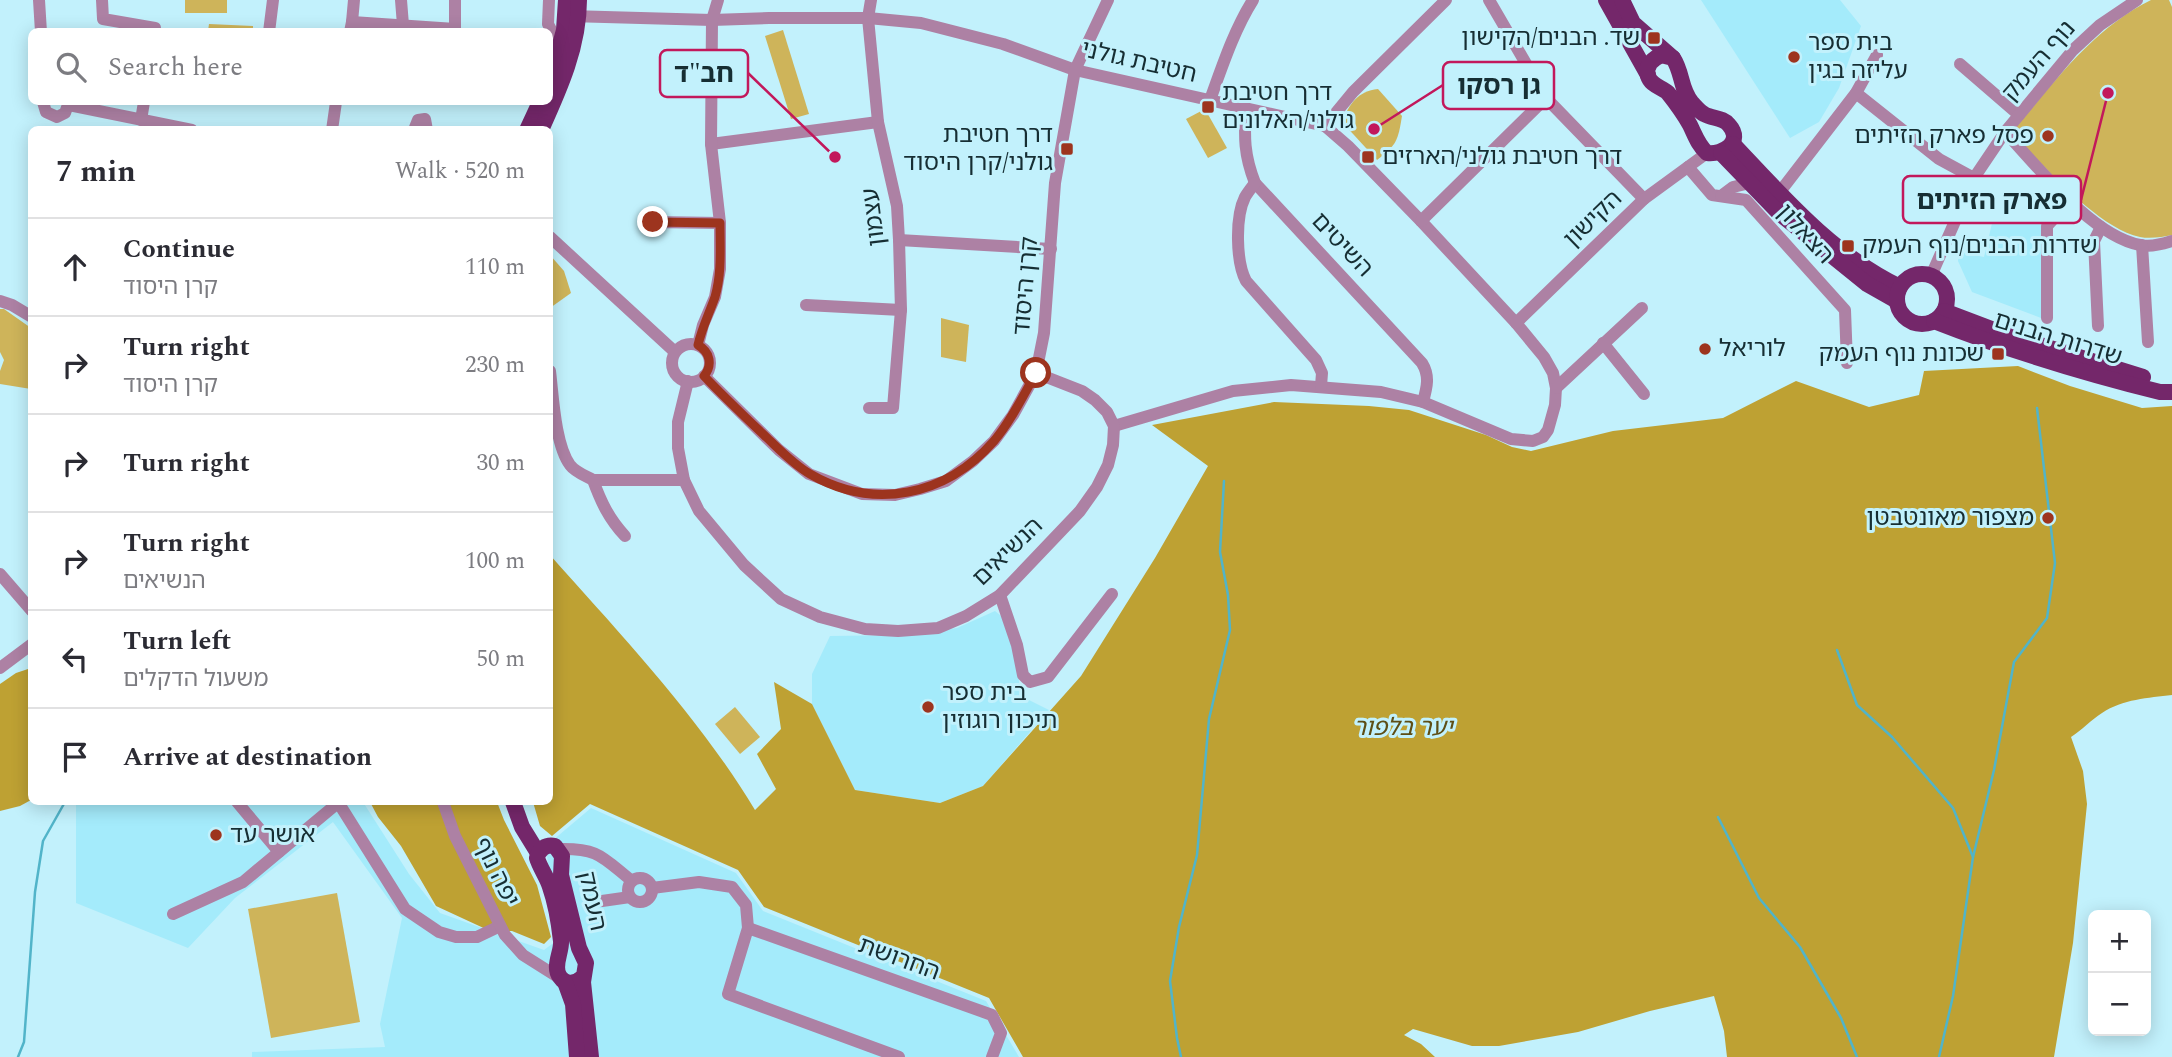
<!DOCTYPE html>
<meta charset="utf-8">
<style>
:root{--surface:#fff;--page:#f7f7f7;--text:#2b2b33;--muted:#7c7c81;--line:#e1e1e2}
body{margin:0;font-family:Spectral,"Noto Sans Hebrew",serif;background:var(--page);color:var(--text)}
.controls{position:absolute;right:21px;bottom:21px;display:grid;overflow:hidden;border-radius:10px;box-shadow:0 4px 18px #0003}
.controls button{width:63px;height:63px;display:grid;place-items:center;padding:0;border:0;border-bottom:2px solid var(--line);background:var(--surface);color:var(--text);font:35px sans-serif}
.stop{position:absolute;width:21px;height:21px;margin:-16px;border:5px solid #9d341e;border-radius:50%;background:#fff}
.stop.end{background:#9d341e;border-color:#fff;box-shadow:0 2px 7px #0008}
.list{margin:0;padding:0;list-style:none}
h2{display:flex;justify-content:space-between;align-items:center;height:91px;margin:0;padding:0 28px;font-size:30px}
h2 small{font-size:23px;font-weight:400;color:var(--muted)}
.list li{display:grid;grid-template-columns:46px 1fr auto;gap:21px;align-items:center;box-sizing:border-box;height:98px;padding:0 28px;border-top:2px solid var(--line)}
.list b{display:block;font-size:26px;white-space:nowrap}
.list p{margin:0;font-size:23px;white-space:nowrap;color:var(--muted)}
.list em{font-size:23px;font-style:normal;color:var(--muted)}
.icon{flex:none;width:38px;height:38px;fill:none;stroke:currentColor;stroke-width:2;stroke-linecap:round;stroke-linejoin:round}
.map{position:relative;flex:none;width:2172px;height:1057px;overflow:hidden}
.search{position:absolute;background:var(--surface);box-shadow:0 4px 18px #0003;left:28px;top:28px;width:525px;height:77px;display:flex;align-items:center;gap:18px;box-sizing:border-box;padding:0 24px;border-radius:10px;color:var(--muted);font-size:26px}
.panel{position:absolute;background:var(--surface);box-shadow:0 4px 18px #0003;left:28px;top:126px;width:525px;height:679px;border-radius:10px}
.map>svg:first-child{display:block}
</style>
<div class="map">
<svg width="2172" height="1057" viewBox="0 0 2172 1057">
<rect width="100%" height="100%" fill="#c2f1fc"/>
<g fill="#a4ebfb">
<polygon points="1701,0 1840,0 1861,26 1839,88 1819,122 1790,138"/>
<polygon points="2000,190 2044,201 2041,318 1972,292 1958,261 1959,252 1984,257"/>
<polygon points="995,611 1011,624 1021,696 1049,710 983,786 940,803 855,790 812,704 812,674 830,636 903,635 957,628"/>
<polygon points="76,802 363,802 409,874 440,913 544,950 556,941 546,846 591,808 736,873 763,911 986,1001 1019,1057 252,1057 252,1052 385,1047 380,1024 402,918 333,822 235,898 188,948 76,903"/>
</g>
<g fill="#ceb45a">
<rect x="185" y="0" width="42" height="13"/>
<path d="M2151 0H2169L2172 7V235C2163 237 2150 239 2140 237 2097 228 2043 164 2011 133 2053 84 2092 29 2151 0Z"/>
<polygon points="209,24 253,26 253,31 208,31"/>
<polygon points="783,30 809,114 791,119 765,36"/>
<path d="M1378 89 1402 116C1398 140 1397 145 1377 160L1342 122C1349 104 1358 91 1378 89Z"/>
<polygon points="1205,109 1227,148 1208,158 1186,119"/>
<polygon points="550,255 564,271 571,293 550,308"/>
<polygon points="0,309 4,309 31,328 31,389 0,384 0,371 4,360 0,352"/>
<polygon points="941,318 969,325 966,362 941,357"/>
<polygon points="735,707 760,737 740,754 715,724"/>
<polygon points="337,893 360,1022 271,1038 248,909"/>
</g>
<g fill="#bea133">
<path d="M2018 366 2070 386 2142 408 2172 406V695C2148 698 2123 699 2102 713 2091 720 2082 730 2071 737L2083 771 2087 804 2073 943 2054 1057H1727L1724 1031 1714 996 1650 1011 1578 1032 1499 1046H1472L1413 1029 1404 1035 1421 1044 1435 1057H1023L989 998 764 907 738 870 590 804 552 836 540 826 533 802H550V555C622 636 699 717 755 810L776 789 757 754 781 729 774 682 812 704 855 790 940 803 983 786 1081 676 1155 558 1208 466 1152 425 1274 402 1369 406 1409 410 1486 435 1512 447 1531 451 1613 431 1723 418 1796 381 1869 407 1919 395 1924 371Z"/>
<polygon points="31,668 31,800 20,806 0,811 0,684 16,673"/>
<polygon points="370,802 497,802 504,820 537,885 551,937 544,944 512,931 490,931 436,906 401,846 378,817"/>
</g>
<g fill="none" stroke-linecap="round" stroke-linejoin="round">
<g stroke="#51b4c9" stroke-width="2.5">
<polyline points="1837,650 1857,705 1892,737 1953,808 1973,857"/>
<polyline points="1718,817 1759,898 1800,947 1841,1018 1857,1057"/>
<polyline points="18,1057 24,1042 35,892 43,841 65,802"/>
<polyline points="1181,1057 1177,1038 1170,981 1179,927 1197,855 1209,719 1230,630 1228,595 1220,552 1224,481"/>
<polyline points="1939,1057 1953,996 1973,857 1994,770 2014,662 2047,618 2055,563 2037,408"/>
</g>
<g stroke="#ad81a4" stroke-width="12">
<polyline points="39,0 41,32"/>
<polyline points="102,0 103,19 155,28 155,32"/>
<polyline points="401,0 403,25"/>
<polyline points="549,0 548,24 560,47"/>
<polyline points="1489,0 1546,98 1644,199"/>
<polyline points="569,16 712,20 769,18 868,18 921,23 1003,44 1075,70 1325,126 1348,146 1421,221 1516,323 1544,357 1553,373 1556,388 1555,405 1548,430 1543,437 1533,441 1511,439 1423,402 1381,392 1291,385 1233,391 1114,426"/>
<polyline points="352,22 354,0"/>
<polyline points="269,32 273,0"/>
<polyline points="350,32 352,22 455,29 455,0"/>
<polyline points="1960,64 2019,115"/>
<polyline points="1856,93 1939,159 1974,178"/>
<path d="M1210 100C1222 67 1234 30 1253 0"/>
<polyline points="43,102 46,112 57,117 65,113 69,102"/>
<polyline points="69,105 192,130"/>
<path d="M1246 108C1244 137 1244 155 1255 183L1422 363C1430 376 1427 387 1423 402"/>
<polyline points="141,120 144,102"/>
<polyline points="1325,126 1353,92 1446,0"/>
<polyline points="332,130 336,102"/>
<polyline points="414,130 418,120 425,119 427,130"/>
<path d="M2005 132C2038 167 2092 236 2140 245 2149 247 2163 244 2172 241"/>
<polyline points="711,144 878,122"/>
<polyline points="1688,167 1712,195 1746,200 1845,310 1847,363"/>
<path d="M1255 183C1252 187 1248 192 1245 197 1235 217 1236 262 1246 281L1316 360 1322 373 1321 386"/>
<polyline points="1779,193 1856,93 1877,55"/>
<polyline points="1721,196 1733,187 1750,183"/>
<polyline points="1421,221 1546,98"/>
<polyline points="653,222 720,223"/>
<polyline points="550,237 675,352"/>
<polyline points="899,240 1051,249"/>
<polyline points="2142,245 2148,342"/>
<polyline points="1931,276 1974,178 2005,132 2073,50 2100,25 2137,0"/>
<polyline points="0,301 12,305 32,317"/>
<polyline points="806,305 901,310"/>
<polyline points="2047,318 2047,226 2070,201"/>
<polyline points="1516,323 1644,199 1707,153"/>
<polyline points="2098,326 2094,241 2101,227"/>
<polyline points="1603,343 1644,394"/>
<circle cx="691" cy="363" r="19"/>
<polyline points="698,345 703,325 715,297 720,269 720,223 711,144 712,20 718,0"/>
<path d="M550 371C553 395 555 445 570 465 575 472 586 476 593 480 601 502 609 519 625 536"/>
<polyline points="704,376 779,450 809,474 862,494 895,495 920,489 946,481 973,461 994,441 1013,415 1036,373 1044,333 1055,183 1075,70 1108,0"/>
<polyline points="688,381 678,422 678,448 684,480 699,511 744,565 781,599 820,617 865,629 898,631 938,628 966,616 1000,595 1080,511 1097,487 1108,465 1113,445 1114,426 1107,412 1095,400 1082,391 1036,373"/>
<polyline points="1556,388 1642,308"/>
<polyline points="869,408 893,408 901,310 899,240 897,206 878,122 868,18 871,0"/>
<polyline points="593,480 684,480"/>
<polyline points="0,574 32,611"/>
<polyline points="1000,595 1017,645 1023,675 1030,682 1048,677 1112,594"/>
<polyline points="0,668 32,644"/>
<polyline points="237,802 279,852"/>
<polyline points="338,802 405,909 439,932 456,937 477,937 500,926"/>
<polyline points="443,802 455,836 505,935 523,955 561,979"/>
<path d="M559 849C599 848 602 857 632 881"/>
<circle cx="640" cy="890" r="12"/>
<polyline points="652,888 699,882 732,887 746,905 748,928 728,994 899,1057"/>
<polyline points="602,901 630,897"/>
<polyline points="173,914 243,882 339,802"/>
<polyline points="748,928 992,1015 1001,1033 992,1057"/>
</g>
<g stroke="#74276a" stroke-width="16">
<polyline points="1606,0 1648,75"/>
<polyline points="1622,0 1633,23 1673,58"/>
<path d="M1661 55 1673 58C1683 73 1680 89 1692 103 1695 106 1700 112 1704 114 1712 119 1723 117 1729 125 1744 142 1723 155 1707 153 1698 145 1695 135 1690 125 1684 114 1676 103 1668 93 1662 87 1651 86 1648 76 1645 65 1653 59 1661 55Z"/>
<polyline points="550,81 564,30 566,0"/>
<polyline points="527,130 540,102"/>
<path d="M541 130C560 88 579 46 579 0"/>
<path d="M1733 144C1783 197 1833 255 1900 287"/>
<polyline points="1721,153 1779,213 1867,284 1897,301"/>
<circle cx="1922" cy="299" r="25"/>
<polyline points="1944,311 2002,333 2143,377"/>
<path d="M1934 321C2008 350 2083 373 2160 392H2172"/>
<polyline points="513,802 522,827 538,853"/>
<path d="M583 977C576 983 566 986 560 977 552 967 562 952 561 941 559 923 556 904 550 887 547 877 540 868 537 858 539 849 546 844 555 846L562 856 561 875 579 948 586 963 583 982 591 1057"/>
<polyline points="565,982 573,1004 577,1057"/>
</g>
</g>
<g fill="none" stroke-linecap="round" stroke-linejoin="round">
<path stroke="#9d341e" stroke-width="9" d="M653 222 720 223C720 248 722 273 715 297 709 314 702 328 698 345 710 352 713 365 704 376 724 397 744 416 765 436 779 449 794 465 810 474 874 511 946 496 994 441 1011 421 1023 396 1036 373"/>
</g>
<g fill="#9d341e" stroke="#c2f1fc" stroke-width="2.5">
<rect x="1647" y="31" width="14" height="14" rx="3.5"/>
<circle cx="1794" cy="57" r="7"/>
<rect x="1201" y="100" width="14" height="14" rx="3.5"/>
<circle cx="2048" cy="136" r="7"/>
<rect x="1060" y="142" width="14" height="14" rx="3.5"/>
<rect x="1361" y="150" width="14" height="14" rx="3.5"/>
<rect x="1841" y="239" width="14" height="14" rx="3.5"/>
<circle cx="1705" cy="349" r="7"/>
<rect x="1991" y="347" width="14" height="14" rx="3.5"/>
<circle cx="2048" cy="518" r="7"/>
<circle cx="928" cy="707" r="7"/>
<circle cx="216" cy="835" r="7"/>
</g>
<g text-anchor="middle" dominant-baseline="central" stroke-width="6" stroke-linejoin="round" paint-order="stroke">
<g font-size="24" fill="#162e33" stroke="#c2f1fc" text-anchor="start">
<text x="1640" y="38" text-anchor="end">שד. הבנים/הקישון</text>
<text x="1808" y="43">בית ספר<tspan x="1808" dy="28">עליזה בגין</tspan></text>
<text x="1222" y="93">דרך חטיבת<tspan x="1222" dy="28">גולני/האלונים</tspan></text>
<text x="1053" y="135" text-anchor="end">דרך חטיבת<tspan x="1053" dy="28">גולני/קרן היסוד</tspan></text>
<text x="2034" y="136" text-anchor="end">פסל פארק הזיתים</text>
<text x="1382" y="157">דרך חטיבת גולני/הארזים</text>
<text x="1862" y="246">שדרות הבנים/נוף העמק</text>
<text x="1719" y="349">לוריאל</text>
<text x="1984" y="354" text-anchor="end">שכונת נוף העמק</text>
<text x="2034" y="518" text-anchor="end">מצפור מאונטבטן</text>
<text x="942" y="693">בית ספר<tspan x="942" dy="28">תיכון רוגוזין</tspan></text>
<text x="230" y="835">אושר עד</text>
</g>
<g font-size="24" fill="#162e33" stroke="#c2f1fc">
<text transform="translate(2039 61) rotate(-49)">נוף העמק</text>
<text transform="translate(1139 62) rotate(13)">חטיבת גולני</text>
<text transform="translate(874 217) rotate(-97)">עצמון</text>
<text transform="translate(1593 219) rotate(-44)">הקישון</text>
<text transform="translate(1805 234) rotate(48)">הצאלון</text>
<text transform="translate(1342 245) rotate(47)">השיטים</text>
<text transform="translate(1026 286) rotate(-85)">קרן היסוד</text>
<text transform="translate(2058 339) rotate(17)">שדרות הבנים</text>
<text transform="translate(1008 552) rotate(-44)">הנשיאים</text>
<text transform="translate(496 872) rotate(64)">יפה נוף</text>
<text transform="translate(592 901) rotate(78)">העמק</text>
<text transform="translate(899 959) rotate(20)">החרושת</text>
</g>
<g font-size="24" font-style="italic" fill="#5d4e15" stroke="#c2f1fc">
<text x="1403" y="728">יער בלפור</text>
</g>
</g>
<path fill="none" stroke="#c2185b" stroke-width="2.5" d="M835 157L748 73M1374 129L1443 85M2108 93L2081 200"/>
<g fill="#c2185b" stroke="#c2f1fc" stroke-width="2.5">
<circle cx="835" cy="157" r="7"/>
<circle cx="1374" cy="129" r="7"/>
<circle cx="2108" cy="93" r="7"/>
</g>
<g fill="#c2f1fc" stroke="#c2185b" stroke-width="2.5">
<rect x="660" y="50" width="88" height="47" rx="7"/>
<rect x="1443" y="62" width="111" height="47" rx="7"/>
<rect x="1903" y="176" width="178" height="47" rx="7"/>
</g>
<g font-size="26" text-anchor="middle" font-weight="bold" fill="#162e33">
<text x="704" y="82">חב"ד</text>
<text x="1499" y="94">גן רסקו</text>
<text x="1992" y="209">פארק הזיתים</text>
</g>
</svg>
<div class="controls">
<button>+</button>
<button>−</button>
</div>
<div class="stop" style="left:1036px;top:373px"></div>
<div class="stop end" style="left:653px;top:222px"></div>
<div class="search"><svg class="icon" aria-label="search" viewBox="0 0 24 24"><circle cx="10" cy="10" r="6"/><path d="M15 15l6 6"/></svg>Search here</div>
<section class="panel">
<h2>7 min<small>Walk · 520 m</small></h2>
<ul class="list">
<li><svg class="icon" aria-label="ahead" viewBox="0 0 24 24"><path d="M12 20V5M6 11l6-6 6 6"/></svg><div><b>Continue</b><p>קרן היסוד</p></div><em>110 m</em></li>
<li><svg class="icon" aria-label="right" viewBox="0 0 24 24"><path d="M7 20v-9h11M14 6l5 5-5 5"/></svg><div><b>Turn right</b><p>קרן היסוד</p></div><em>230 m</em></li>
<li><svg class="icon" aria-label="right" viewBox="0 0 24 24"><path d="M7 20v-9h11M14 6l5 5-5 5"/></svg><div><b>Turn right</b></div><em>30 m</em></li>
<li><svg class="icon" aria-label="right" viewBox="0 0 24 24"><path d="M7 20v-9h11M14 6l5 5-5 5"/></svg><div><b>Turn right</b><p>הנשיאים</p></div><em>100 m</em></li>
<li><svg class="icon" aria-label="left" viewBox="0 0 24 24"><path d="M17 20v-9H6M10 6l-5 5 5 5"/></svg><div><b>Turn left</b><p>משעול הדקלים</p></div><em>50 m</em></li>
<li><svg class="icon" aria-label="arrive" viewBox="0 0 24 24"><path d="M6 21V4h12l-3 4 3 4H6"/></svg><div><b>Arrive at destination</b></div></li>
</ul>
</section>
</div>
